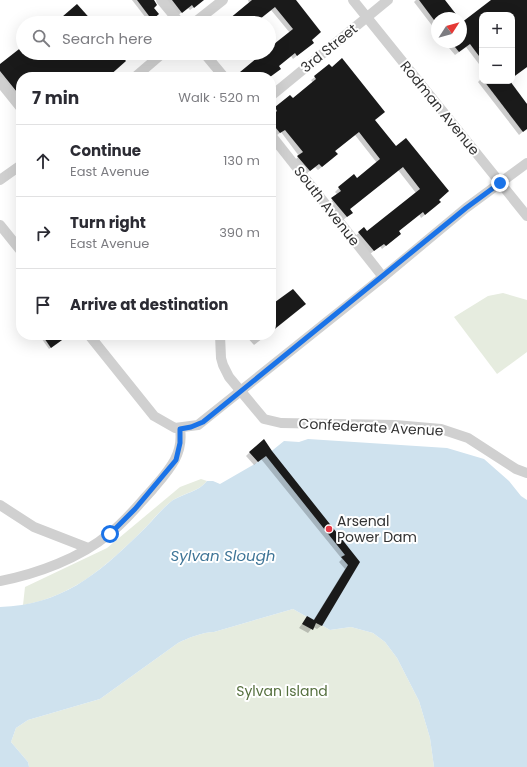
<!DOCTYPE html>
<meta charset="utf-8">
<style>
:root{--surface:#fff;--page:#f2f2f3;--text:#2b2b33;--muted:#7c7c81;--line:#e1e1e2}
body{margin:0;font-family:Poppins,sans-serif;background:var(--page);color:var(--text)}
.controls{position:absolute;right:12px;top:12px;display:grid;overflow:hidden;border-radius:8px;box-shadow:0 4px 16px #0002}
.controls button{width:36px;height:36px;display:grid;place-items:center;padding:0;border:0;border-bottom:1px solid var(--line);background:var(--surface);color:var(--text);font:20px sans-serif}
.compass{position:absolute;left:431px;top:12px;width:36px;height:36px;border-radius:50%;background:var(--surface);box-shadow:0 4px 16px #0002;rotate:54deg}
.stop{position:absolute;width:12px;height:12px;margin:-9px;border:3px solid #1a73e8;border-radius:50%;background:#fff}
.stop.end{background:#1a73e8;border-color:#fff;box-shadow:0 1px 4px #0008}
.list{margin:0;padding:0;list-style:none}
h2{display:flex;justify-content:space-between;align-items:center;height:52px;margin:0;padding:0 16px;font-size:17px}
h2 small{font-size:13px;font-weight:400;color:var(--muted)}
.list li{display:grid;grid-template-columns:26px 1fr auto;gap:12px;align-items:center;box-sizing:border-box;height:72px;padding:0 16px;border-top:1px solid var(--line)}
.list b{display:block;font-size:15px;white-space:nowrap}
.list p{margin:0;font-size:13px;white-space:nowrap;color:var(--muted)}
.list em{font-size:13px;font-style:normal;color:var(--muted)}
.icon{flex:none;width:22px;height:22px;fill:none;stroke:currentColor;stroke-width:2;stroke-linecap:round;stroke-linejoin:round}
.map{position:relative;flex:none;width:527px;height:767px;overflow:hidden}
.search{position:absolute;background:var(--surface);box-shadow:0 4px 16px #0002;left:16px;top:16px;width:260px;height:44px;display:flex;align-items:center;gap:10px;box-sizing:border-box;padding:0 14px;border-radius:22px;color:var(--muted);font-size:15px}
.panel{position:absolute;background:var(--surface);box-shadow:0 4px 16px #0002;left:16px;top:72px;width:260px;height:268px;border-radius:16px}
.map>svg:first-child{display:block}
</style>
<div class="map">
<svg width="527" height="767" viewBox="0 0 527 767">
<rect width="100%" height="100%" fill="#fff"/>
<g fill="#e6ecdf">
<polygon points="503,293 527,300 527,352 497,374 454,317 488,296"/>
<path d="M201 479 207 481C198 492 184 493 173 500 162 508 152 521 143 530 106 566 74 596 23 605L25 587 107 548 180 487Z"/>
<path d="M293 609 330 630 351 627 373 633 385 642 397 658 419 701 430 738 434 767H29L28 762 11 742 16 728 28 720 100 699 178 643C188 638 203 632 214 632Z"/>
</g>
<path fill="#cfe2ee" d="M308 439 447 448 484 459 509 481 521 496 527 500V767H434L430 738 419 701 397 658 385 642 373 633 351 627 330 630 293 609 214 632C203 632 188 638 178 643L100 699 28 720 16 728 11 742 28 762 29 767H0V607C61 605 97 575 139 534 150 524 161 509 173 500 185 493 198 492 207 481H213L220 484 258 462 284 441 299 442Z"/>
<g fill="#0003">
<polygon points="132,0 153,0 155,17 149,22"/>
<polygon points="166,0 203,0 190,10 188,8 178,15"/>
<polygon points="248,0 294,0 311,40 309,46 293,59 291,56 278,66 270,77 235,77 265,53 269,53 269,50 290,33 271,10 254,23 219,23 229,20 249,3"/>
<polygon points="416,0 445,0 444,1 457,18 437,18 437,32 414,2"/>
<polygon points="493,0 527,0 527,67 512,78 512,15 482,15 482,68 466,47 455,55 444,42 461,42 461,23"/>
<polygon points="23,48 23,53 118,53 107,77 21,77 21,105 0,79 0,65"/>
<polygon points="208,53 217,53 212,57"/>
<polygon points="315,77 374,120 438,200 436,206 421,218 419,214 398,231 400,234 382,249 380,246 370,254 355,236 359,233 367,232 416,193 398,170 349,210 348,216 343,220 329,203 338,195 335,192 339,188 357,179 377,163 355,135 334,152 333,158 318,170 315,167 306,174 295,160 299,156 281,132 276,136 271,130 271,117 274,115 272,112 290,97 292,99 313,83 311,80"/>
<polygon points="482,78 482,81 508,81 526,104 527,103 527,128 519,135 478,82"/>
<polygon points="271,188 274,192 271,195"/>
<polygon points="39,335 65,335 64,338 49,349"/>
<polygon points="204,335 210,335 206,339"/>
<polygon points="245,335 267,335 254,345"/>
<polygon points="271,451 359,562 321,626 317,629 313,627 308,633 299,628 307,617 313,621 345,569 339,562 342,559 261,459 254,465 246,456 250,452"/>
</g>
<g fill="#1a1a1a">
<polygon points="137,0 154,0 157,5 154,8 159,14 152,20"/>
<polygon points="172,0 204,0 194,8 192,5 182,13"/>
<polygon points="252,0 296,0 321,32 312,40 314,43 297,56 295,53 279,66 281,69 270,77 234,77 263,53 269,53 269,48 293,29 275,7 255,23 217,23 226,16 229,19"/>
<polygon points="419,0 445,0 459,18 437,18 437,24"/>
<polygon points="491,0 527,0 527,67 512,78 512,15 482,15 482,60 470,44 459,52 451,42 461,42 461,23"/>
<polygon points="77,4 94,23 55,23"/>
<polygon points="23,46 23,53 119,53 126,61 108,77 21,77 21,97 0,71 0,64"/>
<polygon points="342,58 385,112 375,120 396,146 406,138 449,191 439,200 441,202 425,215 423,212 399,231 401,234 386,246 384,244 374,251 358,232 364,227 367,231 420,189 403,167 350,209 353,213 347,217 331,198 341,191 338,187 354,174 357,178 380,159 359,132 335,151 338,154 322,167 319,164 310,171 297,156 303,152 285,130 280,133 271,122 271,116 277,111 275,107 290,95 293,98 316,79 314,76 329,64 332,67"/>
<polygon points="484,81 510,81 527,104 527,129 523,132"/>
<polygon points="293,289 306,304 271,332 271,305"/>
<polygon points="42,335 69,335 51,348"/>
<polygon points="264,439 272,451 360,562 322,626 316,623 313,630 302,624 307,616 314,620 348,565 341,557 345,555 266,456 258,462 249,452"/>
</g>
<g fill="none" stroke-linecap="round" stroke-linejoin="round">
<g stroke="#d0d0d0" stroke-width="10">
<polyline points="161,0 180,23"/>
<polyline points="353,0 527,216"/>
<polyline points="194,23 223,0"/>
<polyline points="204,53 224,77"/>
<polyline points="135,77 163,53"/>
<polyline points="0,82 21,108"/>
<polyline points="271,96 388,0"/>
<polyline points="271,135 383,277"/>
<polyline points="0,180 21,165"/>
<polyline points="0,225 21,251"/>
<polyline points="89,335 154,416 175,428 198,425 383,277 466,208 527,163"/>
<polyline points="220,335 221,358 223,365 229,377 264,419 281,423 395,425 441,429 468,438 516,469 527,473"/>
<polyline points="0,505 34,527 88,548"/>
<path d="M0 581C37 574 80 558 109 534 125 522 138 505 152 490 168 471 184 455 180 429"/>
</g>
</g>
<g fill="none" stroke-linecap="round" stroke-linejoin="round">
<polyline stroke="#1a73e8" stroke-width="5" points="110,534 135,509 176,460 180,443 180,429 191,427 203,422 466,208 500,183"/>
</g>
<circle fill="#e63946" stroke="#fff" stroke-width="1.5" cx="329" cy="529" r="4"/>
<g text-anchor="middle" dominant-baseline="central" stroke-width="4" stroke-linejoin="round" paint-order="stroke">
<g font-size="14" fill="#333" stroke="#fff">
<text transform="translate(329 48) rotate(-39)">3rd Street</text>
<text transform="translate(440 108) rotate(51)">Rodman Avenue</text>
<text transform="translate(327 206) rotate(52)">South Avenue</text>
<text transform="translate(371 427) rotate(3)">Confederate Avenue</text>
</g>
<g font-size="14" fill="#333" stroke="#fff" text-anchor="start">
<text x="337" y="521">Arsenal<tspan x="337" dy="16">Power Dam</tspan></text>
</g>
<g font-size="14" fill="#56703f" stroke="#fff">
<text x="282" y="691">Sylvan Island</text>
</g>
<g font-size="15" font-style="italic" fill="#3f7597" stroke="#fff">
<text x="223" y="555">Sylvan Slough</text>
</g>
</g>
</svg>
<div class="controls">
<button>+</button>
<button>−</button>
</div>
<svg class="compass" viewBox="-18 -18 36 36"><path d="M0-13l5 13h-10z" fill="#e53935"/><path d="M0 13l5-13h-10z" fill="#7c7c81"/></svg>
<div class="stop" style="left:110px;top:534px"></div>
<div class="stop end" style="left:500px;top:183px"></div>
<div class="search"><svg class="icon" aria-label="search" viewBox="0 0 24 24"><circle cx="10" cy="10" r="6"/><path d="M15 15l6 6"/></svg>Search here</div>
<section class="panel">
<h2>7 min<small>Walk · 520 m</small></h2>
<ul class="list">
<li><svg class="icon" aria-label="ahead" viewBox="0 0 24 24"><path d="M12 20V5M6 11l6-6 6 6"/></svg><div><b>Continue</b><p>East Avenue</p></div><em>130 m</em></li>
<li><svg class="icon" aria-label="right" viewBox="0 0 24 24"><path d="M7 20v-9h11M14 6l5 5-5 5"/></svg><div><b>Turn right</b><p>East Avenue</p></div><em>390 m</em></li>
<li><svg class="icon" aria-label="arrive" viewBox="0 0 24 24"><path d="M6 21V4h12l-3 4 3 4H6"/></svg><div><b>Arrive at destination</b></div></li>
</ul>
</section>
</div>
